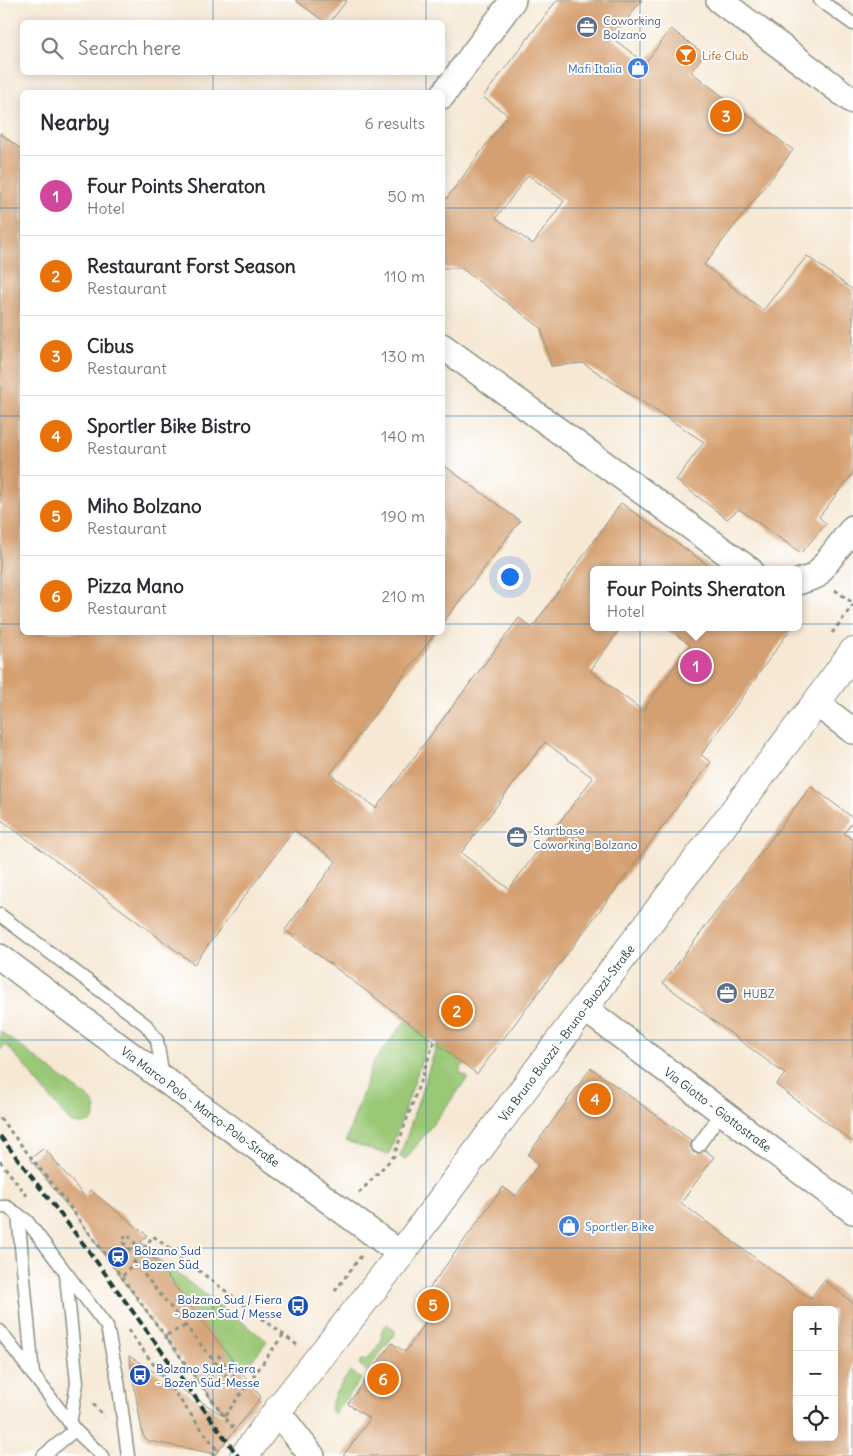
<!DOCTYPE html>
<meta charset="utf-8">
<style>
:root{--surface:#fff;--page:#f7f7f7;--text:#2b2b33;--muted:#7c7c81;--line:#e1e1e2;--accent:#1f6fb2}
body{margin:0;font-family:Delius,sans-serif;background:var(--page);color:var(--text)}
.controls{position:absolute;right:15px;bottom:15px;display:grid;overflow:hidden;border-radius:8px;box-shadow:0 2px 12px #0003}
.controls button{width:45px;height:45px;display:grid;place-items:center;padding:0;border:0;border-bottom:1px solid var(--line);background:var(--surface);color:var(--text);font:25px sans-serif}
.you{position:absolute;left:509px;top:576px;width:18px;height:18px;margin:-12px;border:4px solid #fff;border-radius:50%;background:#1a73e8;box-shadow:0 0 0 8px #1a73e833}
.badge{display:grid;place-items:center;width:32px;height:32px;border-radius:50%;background:var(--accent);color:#fff;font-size:16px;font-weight:700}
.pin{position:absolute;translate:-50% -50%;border:2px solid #fff;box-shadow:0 1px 5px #0006}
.popup{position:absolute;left:590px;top:566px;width:212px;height:65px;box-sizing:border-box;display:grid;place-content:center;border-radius:8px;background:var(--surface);filter:drop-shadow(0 1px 4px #0005);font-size:16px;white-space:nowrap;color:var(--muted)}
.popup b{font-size:19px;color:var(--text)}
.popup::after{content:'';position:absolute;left:50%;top:100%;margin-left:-10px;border:10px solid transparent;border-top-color:var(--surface)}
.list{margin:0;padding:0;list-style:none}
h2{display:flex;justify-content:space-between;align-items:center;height:65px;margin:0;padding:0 20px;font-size:21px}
h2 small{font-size:16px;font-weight:400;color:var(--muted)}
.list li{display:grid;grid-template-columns:32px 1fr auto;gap:15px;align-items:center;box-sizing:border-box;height:80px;padding:0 20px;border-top:1px solid var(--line)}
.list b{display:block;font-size:19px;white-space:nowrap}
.list p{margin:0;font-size:16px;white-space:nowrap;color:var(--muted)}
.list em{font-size:16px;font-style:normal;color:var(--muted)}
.icon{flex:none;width:28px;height:28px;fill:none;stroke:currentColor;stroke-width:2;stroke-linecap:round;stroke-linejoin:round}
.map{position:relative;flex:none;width:853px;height:1456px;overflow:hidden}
.search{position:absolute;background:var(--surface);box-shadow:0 2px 12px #0003;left:20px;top:20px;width:425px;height:55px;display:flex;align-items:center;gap:12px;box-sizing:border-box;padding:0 18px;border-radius:8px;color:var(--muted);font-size:19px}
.panel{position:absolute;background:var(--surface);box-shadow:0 2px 12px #0003;left:20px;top:90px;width:425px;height:545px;border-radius:8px}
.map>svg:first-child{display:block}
</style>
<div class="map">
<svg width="853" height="1456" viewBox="0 0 853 1456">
<rect width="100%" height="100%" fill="#fff"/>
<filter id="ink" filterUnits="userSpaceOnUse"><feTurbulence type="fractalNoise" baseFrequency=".02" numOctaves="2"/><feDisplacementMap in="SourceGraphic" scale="10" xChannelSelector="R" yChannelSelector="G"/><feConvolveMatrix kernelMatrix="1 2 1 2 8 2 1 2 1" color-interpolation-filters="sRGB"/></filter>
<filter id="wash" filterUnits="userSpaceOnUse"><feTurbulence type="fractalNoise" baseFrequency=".0096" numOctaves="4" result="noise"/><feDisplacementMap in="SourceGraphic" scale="20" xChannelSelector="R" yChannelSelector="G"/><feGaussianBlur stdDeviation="1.12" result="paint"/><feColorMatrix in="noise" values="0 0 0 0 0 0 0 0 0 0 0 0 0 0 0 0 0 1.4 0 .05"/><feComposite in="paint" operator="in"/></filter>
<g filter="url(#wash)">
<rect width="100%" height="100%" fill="#f6e8d4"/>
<g fill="#9ac876" stroke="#5c8255">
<polygon points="405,1021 429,1039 389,1155 346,1141 373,1063"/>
<path d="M0 1031 91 1100 96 1108 93 1120C85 1125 79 1125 70 1122L7 1045 0 1050Z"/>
<polygon points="437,1044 464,1064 459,1071 468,1078 406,1159 400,1157"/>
<polygon points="147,1251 267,1341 242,1373"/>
<polygon points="387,1324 396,1332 367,1371 359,1364 362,1360 367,1360 382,1340 381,1332"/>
<path d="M351 1371 361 1379 334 1414 330 1410C332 1395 342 1383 351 1371Z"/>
</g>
<g id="blocks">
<g fill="#d5a071" fill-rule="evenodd">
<polygon points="295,0 347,0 330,22 325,22"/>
<path d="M557 0H642L612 38 645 63 671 29 704 54 691 72 793 150 704 265 763 310 807 256 853 290V473L819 517 826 524 801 553 739 509 727 519 676 480 704 442 583 363 551 366 541 328 461 268H442V205L508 115 483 97ZM528 175 564 201 533 244 496 218Z"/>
<path d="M0 133 22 150V632H436L330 774 376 808 519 618 532 628 621 503 715 570H594V627H621L590 671 643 711 690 645 665 627H792L701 755 711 762 477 1074 285 930 336 861 294 830 194 964 0 819ZM545 742 593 778 509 889 461 853Z"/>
<polygon points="442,464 520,521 442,624"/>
<polygon points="811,786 853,818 853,821 844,833 853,840 853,1142 776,1085 785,1074 663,983"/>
<path d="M591 1068 692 1141 690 1146 693 1152 698 1154 705 1150 714 1157 681 1203 810 1299 824 1280 853 1303V1456H343L370 1419 348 1404 392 1343 405 1352 429 1318 415 1308 503 1187 516 1196 539 1164 528 1155ZM797 1310H834V1437H797Z"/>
<polygon points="44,1148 85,1197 90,1190 147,1235 141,1242 261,1397 216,1454 149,1441 143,1436 129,1356 224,1416 84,1227 30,1159"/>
</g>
</g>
</g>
<g filter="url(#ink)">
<use href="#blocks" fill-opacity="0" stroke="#8a9284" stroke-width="1"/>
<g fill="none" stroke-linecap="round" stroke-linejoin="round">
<g stroke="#8a9284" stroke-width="15">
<g id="service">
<polyline points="820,0 853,24"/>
<polyline points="0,915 146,1025 157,1040 163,1078"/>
<polyline points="698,1146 722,1112"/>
<polyline points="0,1207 7,1207 27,1221 107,1327 118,1381 128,1456"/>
<polyline points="18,1214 33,1375"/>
<polyline points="66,1276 77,1383 70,1424"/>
<polyline points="0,1331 75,1430 102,1456"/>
<polyline points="43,1456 75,1430"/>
</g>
</g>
<g stroke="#8a9284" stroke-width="28">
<g id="minor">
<polyline points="719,0 853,101"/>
<polyline points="442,96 513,0"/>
<polyline points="442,346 750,570"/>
<polyline points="798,582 816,576 853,528"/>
<polyline points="816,703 853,731"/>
<path id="s1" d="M0 957 93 1027 401 1254"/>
<path id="s2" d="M584 1008 853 1211"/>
<polyline points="277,1411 312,1456"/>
</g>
</g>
<g stroke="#8a9284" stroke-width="30">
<g id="secondary">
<path id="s3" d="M244 1456 277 1411 401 1254 584 1008 816 703 853 652"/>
</g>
</g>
<g stroke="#8a9284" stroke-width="3" stroke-dasharray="4 4" stroke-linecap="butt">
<polyline points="835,590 853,603"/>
<polyline points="832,633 853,605"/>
<polyline points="0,1118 70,1207 233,1428"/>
<polyline points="0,1161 28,1197"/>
<polyline points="359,1193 394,1156 434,1042"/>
<polyline points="134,1262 240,1393"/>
<polyline points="123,1276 137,1258 122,1241 127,1234 142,1251 153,1236 297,1345"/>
<polyline points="335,1291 361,1256"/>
<polyline points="128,1330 218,1451"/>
<polyline points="167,1335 185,1326"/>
<polyline points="218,1355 235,1378 232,1383"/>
<polyline points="93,1404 104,1416"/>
<polyline points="225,1416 283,1335"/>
<polyline points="212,1456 218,1449"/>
</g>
<use href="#service" stroke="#fff" stroke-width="12"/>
<use href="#minor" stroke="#fff" stroke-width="25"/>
<use href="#secondary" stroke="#fff" stroke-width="28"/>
<polyline stroke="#1f3d34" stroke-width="4" stroke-dasharray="8 4" stroke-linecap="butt" points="0,1136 85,1246 238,1456"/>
</g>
</g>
<path fill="none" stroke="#1f6fb2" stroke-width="1" stroke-opacity="0.55" d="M213 0V22M426 0V22M640 0V1456M213 72V92M426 72V92M0 208H22M442 208H853M0 416H22M442 416H853M0 624H22M442 624H853M213 632V1456M426 632V1456M0 832H853M0 1040H853M0 1248H853"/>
<defs>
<g id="office-disc" transform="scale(1.125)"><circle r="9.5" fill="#5c6f8a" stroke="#fff"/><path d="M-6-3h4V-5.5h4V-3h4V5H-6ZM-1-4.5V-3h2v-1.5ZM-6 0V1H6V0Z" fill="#fff"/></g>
<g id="bar-disc" transform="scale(1.125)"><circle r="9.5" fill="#e8710a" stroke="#fff"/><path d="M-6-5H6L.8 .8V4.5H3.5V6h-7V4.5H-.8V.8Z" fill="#fff"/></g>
<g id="shop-disc" transform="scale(1.125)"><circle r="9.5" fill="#3f7fe0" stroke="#fff"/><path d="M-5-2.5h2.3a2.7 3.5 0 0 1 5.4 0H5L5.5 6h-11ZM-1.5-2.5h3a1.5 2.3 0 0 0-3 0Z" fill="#fff"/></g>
<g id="station-disc" transform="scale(1.125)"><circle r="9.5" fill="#1a4fb4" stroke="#fff"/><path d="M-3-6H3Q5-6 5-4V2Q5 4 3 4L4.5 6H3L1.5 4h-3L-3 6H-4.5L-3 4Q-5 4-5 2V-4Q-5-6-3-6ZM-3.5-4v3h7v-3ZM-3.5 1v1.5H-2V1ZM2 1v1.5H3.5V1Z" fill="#fff"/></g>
<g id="bus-disc" transform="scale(1.125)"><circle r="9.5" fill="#1a4fb4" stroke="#fff"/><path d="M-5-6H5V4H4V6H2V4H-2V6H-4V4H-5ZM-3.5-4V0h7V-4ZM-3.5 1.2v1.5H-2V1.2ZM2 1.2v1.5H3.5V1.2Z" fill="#fff"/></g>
</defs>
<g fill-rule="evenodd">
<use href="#office-disc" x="587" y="27"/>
<use href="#bar-disc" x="686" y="55"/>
<use href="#shop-disc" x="638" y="68"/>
<use href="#office-disc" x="517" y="837"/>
<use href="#office-disc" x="727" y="993"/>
<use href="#shop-disc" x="569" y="1226"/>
<use href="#station-disc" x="118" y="1257"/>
<use href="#bus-disc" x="298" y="1306"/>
<use href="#bus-disc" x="140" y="1375"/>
</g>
<g text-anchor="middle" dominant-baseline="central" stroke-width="4" stroke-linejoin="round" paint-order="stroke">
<g font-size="12" fill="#4e5e75" stroke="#fff" text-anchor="start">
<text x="603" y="20">Coworking<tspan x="603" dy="14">Bolzano</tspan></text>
<text x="533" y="830">Startbase<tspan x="533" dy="14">Coworking Bolzano</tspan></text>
<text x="743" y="993">HUBZ</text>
</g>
<g font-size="12" fill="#c56008" stroke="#fff" text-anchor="start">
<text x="702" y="55">Life Club</text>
</g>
<g font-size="12" fill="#366cbe" stroke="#fff" text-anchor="end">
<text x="622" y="68">Mafi Italia</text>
<text x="585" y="1226" text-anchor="start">Sportler Bike</text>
</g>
<g font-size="12" fill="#1f3d34" stroke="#fff">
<text stroke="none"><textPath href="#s3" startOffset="532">Via Bruno Buozzi - Bruno-Buozzi-Straße</textPath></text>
<text stroke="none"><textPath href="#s1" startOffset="250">Via Marco Polo - Marco-Polo-Straße</textPath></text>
<text stroke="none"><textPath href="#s2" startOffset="168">Via Giotto - Giottostraße</textPath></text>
</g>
<g font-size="12" fill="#164399" stroke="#fff" text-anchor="start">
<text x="134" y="1250">Bolzano Sud<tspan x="134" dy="14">- Bozen Süd</tspan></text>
<text x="282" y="1299" text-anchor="end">Bolzano Sud / Fiera<tspan x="282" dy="14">- Bozen Süd / Messe</tspan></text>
<text x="156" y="1368">Bolzano Sud-Fiera<tspan x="156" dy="14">- Bozen Süd-Messe</tspan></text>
</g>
</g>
</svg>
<div class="controls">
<button>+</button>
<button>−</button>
<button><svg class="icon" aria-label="locate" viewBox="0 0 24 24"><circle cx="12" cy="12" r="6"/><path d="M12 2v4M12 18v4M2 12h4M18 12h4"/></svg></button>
</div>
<div class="you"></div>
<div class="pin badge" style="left:696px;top:666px;background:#d1479c">1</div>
<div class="popup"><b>Four Points Sheraton</b>Hotel</div>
<div class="pin badge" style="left:457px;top:1011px;background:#e8710a">2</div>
<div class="pin badge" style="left:726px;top:116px;background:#e8710a">3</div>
<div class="pin badge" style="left:595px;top:1099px;background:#e8710a">4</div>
<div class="pin badge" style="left:433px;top:1305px;background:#e8710a">5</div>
<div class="pin badge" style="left:383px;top:1379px;background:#e8710a">6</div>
<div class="search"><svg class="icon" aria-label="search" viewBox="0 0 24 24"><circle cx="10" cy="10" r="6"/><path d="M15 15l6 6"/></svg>Search here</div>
<section class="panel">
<h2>Nearby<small>6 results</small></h2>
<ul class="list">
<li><span class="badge" style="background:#d1479c">1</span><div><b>Four Points Sheraton</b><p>Hotel</p></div><em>50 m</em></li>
<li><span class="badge" style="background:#e8710a">2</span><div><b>Restaurant Forst Season</b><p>Restaurant</p></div><em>110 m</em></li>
<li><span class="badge" style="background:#e8710a">3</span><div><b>Cibus</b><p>Restaurant</p></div><em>130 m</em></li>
<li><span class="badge" style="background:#e8710a">4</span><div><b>Sportler Bike Bistro</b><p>Restaurant</p></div><em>140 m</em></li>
<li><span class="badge" style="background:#e8710a">5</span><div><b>Miho Bolzano</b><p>Restaurant</p></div><em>190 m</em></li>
<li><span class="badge" style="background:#e8710a">6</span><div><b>Pizza Mano</b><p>Restaurant</p></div><em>210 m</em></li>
</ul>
</section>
</div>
